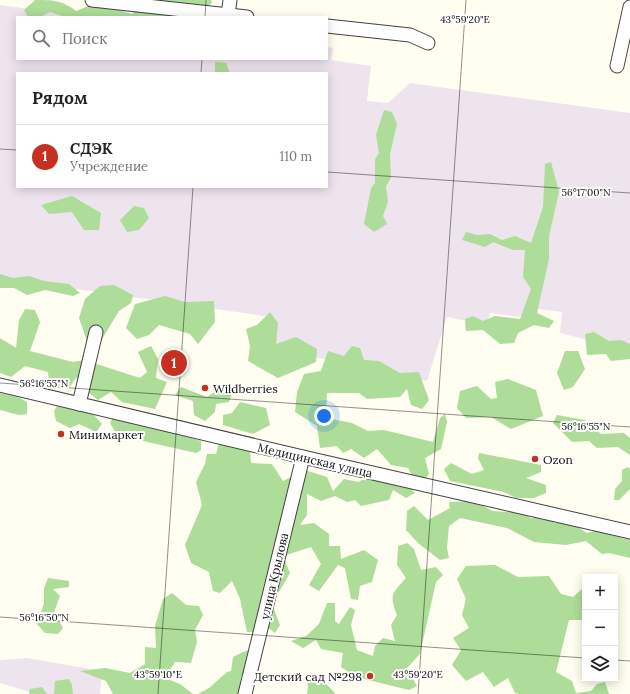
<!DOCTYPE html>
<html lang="ru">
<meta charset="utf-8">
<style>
:root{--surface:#fff;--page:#f2f2f2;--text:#222;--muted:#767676;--line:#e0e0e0;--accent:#c53021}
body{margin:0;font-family:Lora,serif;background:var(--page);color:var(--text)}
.controls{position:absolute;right:12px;bottom:12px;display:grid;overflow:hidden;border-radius:0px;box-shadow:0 2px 10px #0003}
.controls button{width:36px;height:36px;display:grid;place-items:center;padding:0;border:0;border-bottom:1px solid var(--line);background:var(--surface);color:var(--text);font:20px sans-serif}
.you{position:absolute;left:324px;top:416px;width:14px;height:14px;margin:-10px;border:3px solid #fff;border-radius:50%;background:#1a73e8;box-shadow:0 0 0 6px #1a73e833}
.badge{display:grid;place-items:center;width:26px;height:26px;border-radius:50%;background:var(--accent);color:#fff;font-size:13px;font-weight:700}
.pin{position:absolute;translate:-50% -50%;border:2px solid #fff;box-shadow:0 1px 4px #0006}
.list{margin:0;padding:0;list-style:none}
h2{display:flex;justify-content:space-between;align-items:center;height:52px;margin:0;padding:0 16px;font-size:17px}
h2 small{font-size:13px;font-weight:400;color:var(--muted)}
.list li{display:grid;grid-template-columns:26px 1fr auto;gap:12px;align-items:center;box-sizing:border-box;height:64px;padding:0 16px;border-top:1px solid var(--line)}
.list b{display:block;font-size:15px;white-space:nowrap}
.list p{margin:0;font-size:13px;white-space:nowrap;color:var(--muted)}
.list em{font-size:13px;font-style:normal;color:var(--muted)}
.icon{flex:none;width:22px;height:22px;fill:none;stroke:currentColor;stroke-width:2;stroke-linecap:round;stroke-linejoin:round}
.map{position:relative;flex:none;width:630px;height:694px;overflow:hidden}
.search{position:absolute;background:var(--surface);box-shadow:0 2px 10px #0003;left:16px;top:16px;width:312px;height:44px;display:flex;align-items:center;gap:10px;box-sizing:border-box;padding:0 14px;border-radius:0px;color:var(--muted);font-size:15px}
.panel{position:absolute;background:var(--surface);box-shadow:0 2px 10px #0003;left:16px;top:72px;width:312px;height:116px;border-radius:0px}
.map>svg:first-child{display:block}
</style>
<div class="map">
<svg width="630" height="694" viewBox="0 0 630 694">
<rect width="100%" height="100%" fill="#fffef1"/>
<g fill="#eee4ee" fill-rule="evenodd">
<path d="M0 5 92 17H17V59H327V47L333 48 331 60 371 66 367 101 388 103 410 83 630 113V351L560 333 562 312 538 309 518 317 490 313 487 325 447 317 427 381 267 347 271 317 0 278ZM17 73H327V187H17Z"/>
<polygon points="27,658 102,671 100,694 36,694 0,683 0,660"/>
</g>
<g fill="#addd98">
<path d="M35 0C52 0 62 0 76 11L88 6 112 8 132 14 143 0H211L212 3 200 12 171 7 168 17H65L50 12 40 17H28L24 10Z"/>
<polygon points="215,62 226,63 230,73 215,73"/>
<polygon points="384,110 392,112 397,124 390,154 391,178 386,186 388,202 383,216 387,224 374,232 364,224 371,188 375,183 375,159 379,153 376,135"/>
<polygon points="551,162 559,192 549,236 549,259 537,313 554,321 549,328 534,325 518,333 514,343 500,344 483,330 466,331 465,319 473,316 483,321 495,316 520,319 531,289 523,277 525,250 513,250 493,242 485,247 462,240 466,232 477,235 490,234 502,240 515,236 531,243 543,207 545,164"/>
<polygon points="72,196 101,213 99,230 84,230 72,212 49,214 41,205"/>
<polygon points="134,206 144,208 149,218 139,230 127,232 120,220"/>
<polygon points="0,274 13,278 29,276 44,281 69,284 80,293 73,296 45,290 27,295 14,288 0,288"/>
<polygon points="114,285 133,295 131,303 119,311 99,344 89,347 79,318 85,299 100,286"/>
<polygon points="165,296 185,302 214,301 215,322 198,344 190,334 159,325 149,335 137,339 126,328 135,304"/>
<polygon points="25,309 35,310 40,322 30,351 73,362 84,360 140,378 147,372 138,352 151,346 158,359 156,378 167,382 155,409 122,402 111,392 98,400 89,393 88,383 76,378 68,389 49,383 48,372 25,366 11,377 0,373 0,338 16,348 19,320"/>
<polygon points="270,312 278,323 276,344 296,337 317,349 316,362 278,378 248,361 250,346 246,329 257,325"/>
<polygon points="594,332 609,341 621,340 630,344 630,359 611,361 606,354 587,355 585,334"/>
<polygon points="352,346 360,348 364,360 379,361 400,373 419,372 429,400 422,409 411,405 407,389 400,397 367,399 359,393 327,393 326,418 352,423 368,431 384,430 433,442 440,418 445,414 447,422 441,449 425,458 429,474 423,482 414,479 408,468 391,465 377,449 364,458 351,449 343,453 337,446 320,448 317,426 295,412 297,392 304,374 321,371 328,351 344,356"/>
<polygon points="565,351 578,351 585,369 573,387 564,390 557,373"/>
<polygon points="508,379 536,390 543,416 511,429 491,417 466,418 457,408 460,391 477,386 491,399 497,398 495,382"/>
<polygon points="181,387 207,397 222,387 232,394 229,402 216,404 215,412 205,421 194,415 193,401 175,395"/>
<polygon points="0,393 18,397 27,402 27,414 19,415 0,410"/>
<polygon points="240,402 266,408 270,425 253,434 223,425 223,415 232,413"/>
<polygon points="57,406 93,414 102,424 96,432 79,424 70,428 56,421 54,411"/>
<polygon points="557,415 585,420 601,434 624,433 630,438 630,455 618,447 597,448 589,441 572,442 553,423"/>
<polygon points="112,419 132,421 201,441 201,450 196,453 117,435 110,423"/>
<polygon points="219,443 244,447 250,451 251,463 272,464 283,481 305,470 327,477 333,491 344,479 358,482 370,476 393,482 399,487 408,485 415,493 406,498 393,490 389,500 361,506 355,500 347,502 335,496 321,501 307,494 307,515 300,525 314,523 329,534 329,546 340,546 341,559 364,550 378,560 372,582 360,586 358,600 351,599 345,568 338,565 319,591 309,585 321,564 311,547 283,556 290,573 272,604 280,625 275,633 260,621 254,632 247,632 240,599 232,581 220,593 213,591 209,572 191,563 185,545 202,505 196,482 205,464 207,454 216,454"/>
<polygon points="479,453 541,465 541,472 526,478 546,485 546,493 534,498 516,498 504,492 450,481 444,469 451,463 472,474 484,470 478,458"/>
<polygon points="628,467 630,469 630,489 619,500 614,500 615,489 622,481 622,470"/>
<polygon points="473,501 493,511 523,513 531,518 549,517 555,523 570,522 587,533 595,531 630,540 630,558 609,553 602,554 586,541 566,545 534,542 507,528 460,518 449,526 447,548 449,558 440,560 418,543 406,530 407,511 414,506 428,520 450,508 449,502"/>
<path d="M407 543 414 549 421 570 436 567 443 575 436 582 420 654 407 668 417 686 409 690 356 677 341 667 343 653 321 649 316 640 303 648 291 641 306 636 319 624 327 603H335V621L339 624 350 607 355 610 351 625 357 650 373 656 375 646 383 638 395 641 391 625 397 615C389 594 392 594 406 578L397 565 398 546Z"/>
<polygon points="495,565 518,577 549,576 561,594 573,597 582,589 585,590 585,620 569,620 556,672 572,681 576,693 591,691 597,684 605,682 609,694 519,694 515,693 508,678 494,687 483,672 466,681 452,665 461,650 453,638 469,628 462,615 466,599 457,579 466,566"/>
<polygon points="48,578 69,581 69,587 53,589 60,596 54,612 63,628 58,634 45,633 37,624 44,603 44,588"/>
<polygon points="172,593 186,605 199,606 203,615 195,630 197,642 191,663 175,662 165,678 180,684 193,694 113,694 106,681 80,671 105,668 130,673 145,664 145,647 156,648 155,626 163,599"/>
<polygon points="260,646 261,655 255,681 241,676 240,691 238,694 198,694 209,688 227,672 231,671 233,657 243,652"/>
<polygon points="316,673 335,693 334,694 307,694 308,687 306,674"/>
<polygon points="69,679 72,685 73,694 54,694 55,681"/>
<polygon points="42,687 47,694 29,694 30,689"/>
</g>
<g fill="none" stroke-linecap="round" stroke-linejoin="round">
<g stroke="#424242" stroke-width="15">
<g id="minor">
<polyline points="92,0 247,17"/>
<polyline points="228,15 230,0"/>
<polyline points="327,26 410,35 428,43"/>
<polyline points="617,66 630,7"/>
<polyline points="0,385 303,457 630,532"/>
<polyline points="79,404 96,332"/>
<polyline points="245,694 303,457"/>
</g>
</g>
<use href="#minor" stroke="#fff" stroke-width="13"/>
</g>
<path fill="none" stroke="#0f0f0f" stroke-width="1" stroke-opacity="0.45" d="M205 17 206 0M201 73 202 59M0 149 17 150M327 172 630 193M0 383 630 427M0 617 585 658M615 660 630 661M158 694 193 187M418 694 466 0"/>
<g fill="#c53021" stroke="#fff" stroke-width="1.5">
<circle cx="205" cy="388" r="4"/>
<circle cx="61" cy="434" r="4"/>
<circle cx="535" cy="459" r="4"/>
<circle cx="370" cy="676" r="4"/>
</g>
<g text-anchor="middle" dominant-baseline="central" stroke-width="4" stroke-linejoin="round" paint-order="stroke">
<g font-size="12" fill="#0f0f0f" stroke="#fff" text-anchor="start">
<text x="213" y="388">Wildberries</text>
<text x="69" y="434">Минимаркет</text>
<text x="543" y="459">Ozon</text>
<text x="362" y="676" text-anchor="end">Детский сад №298</text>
</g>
<g font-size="12" fill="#0f0f0f" stroke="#fff">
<text transform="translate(315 460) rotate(13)">Медицинская улица</text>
<text transform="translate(274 576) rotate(-77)">улица Крылова</text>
</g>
</g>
<g font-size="10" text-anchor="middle" fill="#0f0f0f" stroke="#fff" stroke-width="4" stroke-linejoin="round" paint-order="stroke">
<text x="465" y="23">43°59'20"E</text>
<text x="586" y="196">56°17'00"N</text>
<text x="44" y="387">56°16'55"N</text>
<text x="586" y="430">56°16'55"N</text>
<text x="44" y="621">56°16'50"N</text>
<text x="158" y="678">43°59'10"E</text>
<text x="418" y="678">43°59'20"E</text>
</g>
</svg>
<div class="controls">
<button>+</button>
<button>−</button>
<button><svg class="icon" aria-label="layers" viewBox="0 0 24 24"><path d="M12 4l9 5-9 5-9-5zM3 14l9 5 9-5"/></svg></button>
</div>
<div class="you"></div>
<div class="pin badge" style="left:174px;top:363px">1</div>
<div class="search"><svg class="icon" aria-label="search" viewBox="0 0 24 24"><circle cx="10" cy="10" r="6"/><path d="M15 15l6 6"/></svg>Поиск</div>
<section class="panel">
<h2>Рядом<small></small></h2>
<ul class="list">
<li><span class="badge">1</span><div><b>СДЭК</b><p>Учреждение</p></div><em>110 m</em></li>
</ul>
</section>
</div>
